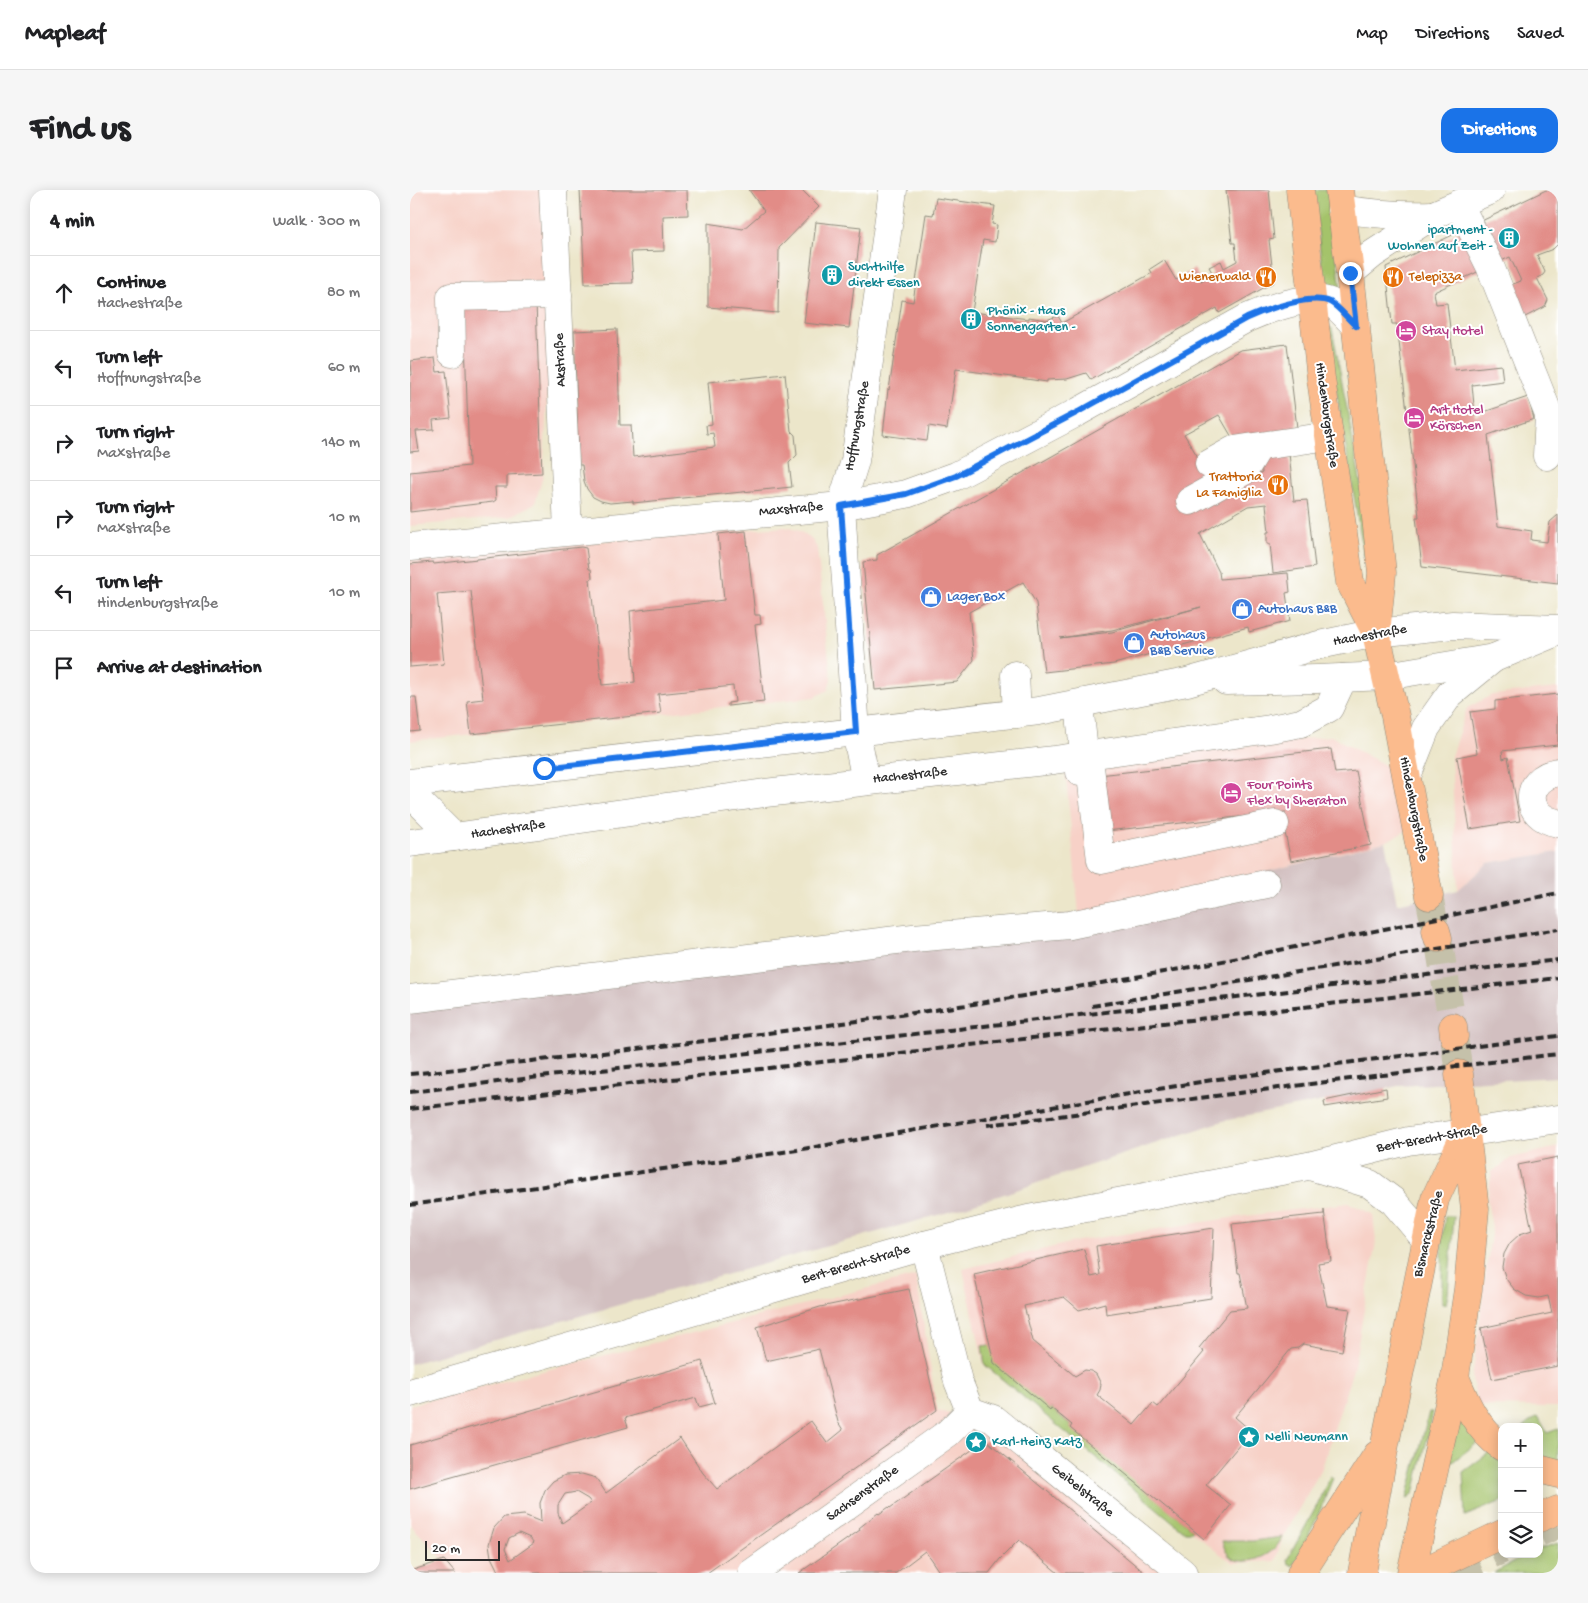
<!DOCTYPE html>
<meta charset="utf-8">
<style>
:root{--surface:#fff;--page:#f6f6f6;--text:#202124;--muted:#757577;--line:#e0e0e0;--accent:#1a73e8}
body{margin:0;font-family:"Gochi Hand",sans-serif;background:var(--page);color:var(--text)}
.controls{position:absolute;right:15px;bottom:15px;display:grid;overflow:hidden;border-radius:10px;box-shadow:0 2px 12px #0003}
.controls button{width:45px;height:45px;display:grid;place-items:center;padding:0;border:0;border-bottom:1px solid var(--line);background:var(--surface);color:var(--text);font:25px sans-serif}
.scale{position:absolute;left:15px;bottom:12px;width:75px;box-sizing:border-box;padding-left:5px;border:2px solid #2b2b2b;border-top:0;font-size:14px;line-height:18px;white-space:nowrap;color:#2b2b2b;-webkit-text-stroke:4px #fff;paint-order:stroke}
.stop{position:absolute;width:15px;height:15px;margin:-11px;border:4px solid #1a73e8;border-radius:50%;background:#fff}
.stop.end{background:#1a73e8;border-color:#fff;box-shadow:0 1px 5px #0008}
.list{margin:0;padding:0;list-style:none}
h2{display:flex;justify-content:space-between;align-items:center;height:65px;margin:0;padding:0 20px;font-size:21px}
h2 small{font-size:16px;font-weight:400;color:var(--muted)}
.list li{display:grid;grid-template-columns:32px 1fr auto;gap:15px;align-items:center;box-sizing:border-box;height:75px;padding:0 20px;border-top:1px solid var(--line)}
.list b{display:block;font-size:19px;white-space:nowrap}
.list p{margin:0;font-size:16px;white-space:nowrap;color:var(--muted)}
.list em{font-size:16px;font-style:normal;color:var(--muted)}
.icon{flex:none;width:28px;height:28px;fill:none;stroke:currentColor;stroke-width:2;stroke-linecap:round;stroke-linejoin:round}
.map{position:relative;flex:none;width:1148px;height:1383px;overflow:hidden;border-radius:15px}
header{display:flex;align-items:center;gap:30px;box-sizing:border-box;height:70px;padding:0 25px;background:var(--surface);border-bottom:1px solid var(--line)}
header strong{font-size:24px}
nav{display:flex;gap:28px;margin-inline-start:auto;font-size:18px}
.intro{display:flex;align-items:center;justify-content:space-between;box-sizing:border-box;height:120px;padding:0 30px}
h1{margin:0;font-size:35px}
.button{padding:12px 22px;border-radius:15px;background:var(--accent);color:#fff;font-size:18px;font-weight:700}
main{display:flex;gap:30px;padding:0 30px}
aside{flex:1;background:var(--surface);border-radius:15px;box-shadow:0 2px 12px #0003}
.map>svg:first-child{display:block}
</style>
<header>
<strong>Mapleaf</strong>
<nav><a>Map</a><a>Directions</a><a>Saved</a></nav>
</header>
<div class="intro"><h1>Find us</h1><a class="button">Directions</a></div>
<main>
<aside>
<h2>4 min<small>Walk · 300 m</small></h2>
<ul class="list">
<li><svg class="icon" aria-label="ahead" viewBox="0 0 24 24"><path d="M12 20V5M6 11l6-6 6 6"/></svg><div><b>Continue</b><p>Hachestraße</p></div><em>80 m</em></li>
<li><svg class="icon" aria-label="left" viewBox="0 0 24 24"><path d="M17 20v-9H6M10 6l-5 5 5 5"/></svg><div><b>Turn left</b><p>Hoffnungstraße</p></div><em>60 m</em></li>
<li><svg class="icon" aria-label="right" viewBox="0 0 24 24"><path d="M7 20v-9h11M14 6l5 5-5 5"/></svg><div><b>Turn right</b><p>Maxstraße</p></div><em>140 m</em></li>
<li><svg class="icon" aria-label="right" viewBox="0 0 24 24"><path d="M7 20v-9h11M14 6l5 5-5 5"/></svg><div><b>Turn right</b><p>Maxstraße</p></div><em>10 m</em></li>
<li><svg class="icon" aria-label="left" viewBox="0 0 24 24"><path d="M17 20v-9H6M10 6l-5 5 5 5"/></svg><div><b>Turn left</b><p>Hindenburgstraße</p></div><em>10 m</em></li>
<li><svg class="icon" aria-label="arrive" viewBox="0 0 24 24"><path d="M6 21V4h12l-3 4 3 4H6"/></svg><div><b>Arrive at destination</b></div></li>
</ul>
</aside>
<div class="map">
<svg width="1148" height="1383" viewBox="0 0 1148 1383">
<rect width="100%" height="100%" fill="#fff"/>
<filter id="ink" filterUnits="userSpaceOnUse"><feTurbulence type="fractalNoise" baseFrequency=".02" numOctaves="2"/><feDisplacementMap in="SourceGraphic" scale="10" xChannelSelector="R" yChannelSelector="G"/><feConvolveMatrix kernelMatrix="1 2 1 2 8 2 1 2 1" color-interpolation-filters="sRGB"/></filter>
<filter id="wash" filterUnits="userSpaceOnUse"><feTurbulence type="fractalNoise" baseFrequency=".0096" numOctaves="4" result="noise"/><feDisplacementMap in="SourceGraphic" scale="20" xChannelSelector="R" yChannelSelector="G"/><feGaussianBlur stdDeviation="1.12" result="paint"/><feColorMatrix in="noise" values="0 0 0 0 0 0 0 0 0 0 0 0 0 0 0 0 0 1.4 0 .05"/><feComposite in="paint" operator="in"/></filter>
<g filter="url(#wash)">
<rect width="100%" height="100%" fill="#ece6ca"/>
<g fill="#f7d1c7">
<polygon points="0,0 139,0 143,102 133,286 125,313 100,327 0,336"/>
<polygon points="375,337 387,340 400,347 407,358 421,489 418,500 405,507 0,551 0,369 164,353"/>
<polygon points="1148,498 1148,662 1078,673 1048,700 1041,566 1057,518 1082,505"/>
<polygon points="921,546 993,585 998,640 975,652 706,719 669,724 655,576"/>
<polygon points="1148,957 1148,1217 1068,1216 1062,1189 1082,1037 1077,1009 1082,982 1101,968"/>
<polygon points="939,1013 963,1024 966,1052 944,1176 912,1278 873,1347 865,1371 824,1373 806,1361 574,1175 553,1079 668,1051 820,1028"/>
<polygon points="506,1086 527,1220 555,1226 582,1236 759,1383 45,1383 37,1373 0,1334 0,1215"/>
</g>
<polygon fill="#d2bfc0" points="975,652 987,714 1048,700 1078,673 1148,662 1148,887 988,896 813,931 549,1019 0,1174 0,803 706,719"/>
<g fill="#a4c36a" stroke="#68774a">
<polygon points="903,0 918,0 931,100 914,95"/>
<polygon points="916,138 922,138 964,365 954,366"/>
<polygon points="1035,1026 1044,1026 1038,1104 1036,1114 1032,1114 1032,1050"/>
<polygon points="580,1155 640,1220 641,1218 783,1340 780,1342 775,1342 575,1175 572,1156"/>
<polygon points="1019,1222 1022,1222 1022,1229 1004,1303 997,1309"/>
<polygon points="1051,1226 1071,1250 1041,1273 1038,1270"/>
<polygon points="1128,1226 1137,1243 1148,1239 1148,1271 1129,1268 1129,1237 1113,1237"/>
<polygon points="1080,1262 1092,1273 1092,1311 1055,1326 1053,1282"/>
<polygon points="920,1286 923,1288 907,1328 883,1376 878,1373 877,1370 910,1310"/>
<path d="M872 1347C867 1363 842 1375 826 1370 818 1368 814 1358 812 1351H843Z"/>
<polygon points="1148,1353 1148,1381 1144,1383 1084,1383 1118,1364 1129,1364 1129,1359"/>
</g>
<g id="blocks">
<g fill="#e28c87" fill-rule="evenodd">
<polygon points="170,0 277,0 278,25 253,26 254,61 221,62 223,93 175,94"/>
<polygon points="339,0 392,0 409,17 369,58 368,123 298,117 298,33 333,39 354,21"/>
<polygon points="816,0 859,0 864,49 859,50 864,92 809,123 807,118 681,190 676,183 657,189 637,190 637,192 546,179 537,239 519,236 517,251 473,245 478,199 479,200 492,110 503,112 516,24 523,25 526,8 585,16 582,34 587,35 585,52 573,50 562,122 619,129 619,127 636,130 648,126 652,133 742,83 740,79 754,70 766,90 784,79 791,91 803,84 799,77 811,71 814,78 827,71 825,53 822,53"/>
<polygon points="1136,0 1148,0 1148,54 1143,59 1127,65 1135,82 1133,85 1127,88 1138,110 1135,117 1113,128 1098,96 1111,91 1100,67 1024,102 1026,114 1037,113 1045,180 1091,175 1093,191 1062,195 1065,225 1118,207 1124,229 1078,245 1088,336 1122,341 1121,350 1137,352 1140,332 1148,325 1148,393 1012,377 1006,327 1009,327 987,134 982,134 976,77"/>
<polygon points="406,32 451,37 439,138 394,133"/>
<polygon points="126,112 132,283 97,285 97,297 85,297 86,310 83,312 0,322 0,282 59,276 54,115"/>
<polygon points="207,139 210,235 221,235 223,267 305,257 303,243 297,244 296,235 302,234 298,192 375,184 381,241 385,245 387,265 379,273 382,297 223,313 223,311 200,313 191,311 183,307 177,299 174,291 172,275 169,275 164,141"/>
<path d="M877 154 887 238 823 249 809 225 774 244 800 287 840 289 852 283 851 269 879 263 884 311 897 310 905 377 863 383 860 354H857V342H859L856 314 838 316 790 344 809 382 810 389 878 383 880 402 876 403 880 431 839 442 838 437 704 474 634 482 626 413 613 392 559 422 564 470 547 492 465 500 453 372 467 370V365L830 160ZM791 417 702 442 650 448 702 440Z"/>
<polygon points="25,168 27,182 36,181 41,228 23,230 24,240 6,241 9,261 0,262 0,185 2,185 1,171"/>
<polygon points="336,341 345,425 350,425 351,434 345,435 354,512 318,516 318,513 325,512 323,496 248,504 251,523 61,544 57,511 73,509 61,401 27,404 34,474 0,477 0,374 23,372 24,374 171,357 176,358 179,379 181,379 182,388 180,389 192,495 225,492 220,421 314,410 308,344"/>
<polygon points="1148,504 1148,555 1092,561 1093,569 1098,567 1110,631 1060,639 1047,567 1067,563 1060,522 1085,519 1085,511"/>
<polygon points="0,507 6,507 10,541 0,542"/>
<polygon points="921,559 925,583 946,581 961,655 881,671 873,633 876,633 875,622 696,641 689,585"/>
<polygon points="976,898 977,907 915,917 914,911"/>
<polygon points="1148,967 1148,1176 1082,1189 1071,1138 1142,1123 1138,1106 1129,1108 1116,1106 1104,1099 1096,1089 1092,1077 1094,1064 1100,1053 1110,1044 1122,1040 1108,975"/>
<polygon points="914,1020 921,1071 908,1073 917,1116 940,1119 932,1161 893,1154 888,1158 881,1159 825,1227 841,1241 796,1295 821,1315 794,1349 660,1238 662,1235 641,1218 640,1220 584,1173 564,1084 674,1059 681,1087 690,1085 686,1056 804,1038 801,1108 696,1124 695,1113 669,1120 654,1107 614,1116 623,1151 665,1186 675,1180 681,1181 686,1184 691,1194 690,1200 687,1205 724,1235 743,1213 748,1217 794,1162 789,1158 820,1120 837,1118 830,1083 828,1083 822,1034 914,1024"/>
<path d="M499 1099 527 1220 297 1383H84L88 1381 81 1367 79 1354 84 1338 94 1327 114 1325 131 1332 130 1313 135 1300 143 1291 155 1285 172 1284 186 1288 196 1303 270 1248 293 1283 307 1299 401 1231 417 1253 433 1240 428 1232 409 1159 356 1171 347 1137 410 1117ZM166 1302 178 1309 181 1313 152 1333 148 1323V1315L155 1304ZM109 1343 120 1348 124 1353 100 1370 95 1359 99 1348Z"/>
<polygon points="292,1171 305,1213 289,1217 286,1208 215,1228 218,1237 0,1299 0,1255"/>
<polygon points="576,1250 735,1383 648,1383 609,1350 590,1369 579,1383 530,1383 515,1361 486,1383 389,1383 450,1340 449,1338 468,1323 469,1324 479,1317 480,1318"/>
<polygon points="34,1370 45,1383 0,1383 0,1381"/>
</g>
</g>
</g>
<g filter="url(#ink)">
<use href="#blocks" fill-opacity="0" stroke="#8c887a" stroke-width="1"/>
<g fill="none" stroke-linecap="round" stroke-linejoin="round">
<g stroke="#c5c1aa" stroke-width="28" stroke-dasharray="28 14" stroke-linecap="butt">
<polyline points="1019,706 1026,741"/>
<polyline points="1028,748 1043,837"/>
<polyline points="1044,846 1049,884"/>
</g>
<g stroke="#c5c1aa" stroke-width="28" stroke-dasharray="28 14" stroke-linecap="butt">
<polyline points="1129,1343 1148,1334"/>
<polyline points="1043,1382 1092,1360"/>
</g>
<g stroke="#8c887a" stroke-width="29">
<g id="minor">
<polyline points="143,0 158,341"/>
<polyline points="1049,14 1080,76 1139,225 1137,266"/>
<path d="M931 19C962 24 992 26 1023 25"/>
<polyline points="940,83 963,64 1023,25 1081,0"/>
<polyline points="42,163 41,107 148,105"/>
<polyline points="799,274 824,260 919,246"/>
<polyline points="780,311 834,281 848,258"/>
<path d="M0 357 431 316 496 304 546 286 668 222 837 128C855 120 901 103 920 112 928 116 939 130 946 136"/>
<polyline points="605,485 607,524"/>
<polyline points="816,491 907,489 976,486 1084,468 1144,443"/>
<polyline points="669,514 675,572 670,579 670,582"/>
<polyline points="675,572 680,577 691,670 865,634"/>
<path d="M1148 582C1113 589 1113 627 1148 633"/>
<polyline points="997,586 1016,538 1040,504 1084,468"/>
<polyline points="456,591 446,542 431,316 445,271 483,0"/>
<polyline points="0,593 629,521 777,492 909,455 966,443 1043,435 1148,439"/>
<polyline points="0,603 44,647 355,603 644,570 860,539 891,533 919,518 933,488"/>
<polyline points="0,653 44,647"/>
<polyline points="0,809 503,748 660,735 856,694"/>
<polyline points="900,976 960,994 983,1011 1016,1050"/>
<polyline points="514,1055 548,1191 560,1221 583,1229 773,1383"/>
<polyline points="0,1203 514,1055 618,1029 898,976 998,951 1148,929"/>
<polyline points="342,1383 538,1243 560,1221"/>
</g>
</g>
<g stroke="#8c887a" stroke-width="29">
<g id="major">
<polyline points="890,0 911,189 940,392 966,443 985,526 1019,706"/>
<polyline points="929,0 940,83 972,383 966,443"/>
<polyline points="1026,741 1028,748"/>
<polyline points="1043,837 1044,846"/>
<path d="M1045 1187C1056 1214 1067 1239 1092 1257"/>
<polyline points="1129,1279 1148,1284"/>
<polyline points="1129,1328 1148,1320"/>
<polyline points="891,1383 967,1265"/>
<polyline points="952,1383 975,1254 1025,1009 1056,942"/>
<polyline points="1001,1383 1045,1187 1058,1099 1065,1019 1049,884"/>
<polyline points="1010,1383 1092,1344"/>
</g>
</g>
<use href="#minor" stroke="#fff" stroke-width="28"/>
<use href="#major" stroke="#fbbb8d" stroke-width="28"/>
<g stroke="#2b2b2b" stroke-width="4" stroke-dasharray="8 4" stroke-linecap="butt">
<polyline points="682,816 1148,739"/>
<path d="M0 884C219 861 438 836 655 799 820 772 984 737 1148 703"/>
<polyline points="0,902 1148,770"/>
<polyline points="0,919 1148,788"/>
<polyline points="577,935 948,888 1148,864"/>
<polyline points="0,1015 387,960 808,889 1148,846"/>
</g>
</g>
</g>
<g fill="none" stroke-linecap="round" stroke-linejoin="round" filter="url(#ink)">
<path stroke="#1a73e8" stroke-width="6" d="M134 578 446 542 431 316 496 304 546 286 668 222 837 128C855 120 901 103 920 112 928 116 939 130 946 136L940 83"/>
</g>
<defs>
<g id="building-disc" transform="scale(1.125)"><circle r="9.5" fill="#0f9aa8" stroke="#fff"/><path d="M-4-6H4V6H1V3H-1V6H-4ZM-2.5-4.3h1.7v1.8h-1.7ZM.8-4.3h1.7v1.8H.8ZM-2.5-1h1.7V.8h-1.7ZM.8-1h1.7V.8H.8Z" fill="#fff"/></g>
<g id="restaurant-disc" transform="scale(1.125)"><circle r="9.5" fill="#e8710a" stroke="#fff"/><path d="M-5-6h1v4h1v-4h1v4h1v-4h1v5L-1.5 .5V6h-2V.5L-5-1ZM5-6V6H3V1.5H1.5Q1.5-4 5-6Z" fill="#fff"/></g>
<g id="hotel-disc" transform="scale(1.125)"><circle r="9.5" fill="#d1479c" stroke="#fff"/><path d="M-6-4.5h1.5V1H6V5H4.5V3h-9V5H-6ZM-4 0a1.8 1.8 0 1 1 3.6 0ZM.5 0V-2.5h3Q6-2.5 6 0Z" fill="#fff"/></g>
<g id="shop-disc" transform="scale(1.125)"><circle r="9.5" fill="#3f7fe0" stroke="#fff"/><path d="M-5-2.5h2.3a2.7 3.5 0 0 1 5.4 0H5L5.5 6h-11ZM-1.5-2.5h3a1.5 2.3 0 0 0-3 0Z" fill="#fff"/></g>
<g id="sight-disc" transform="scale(1.125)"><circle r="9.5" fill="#0f9aa8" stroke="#fff"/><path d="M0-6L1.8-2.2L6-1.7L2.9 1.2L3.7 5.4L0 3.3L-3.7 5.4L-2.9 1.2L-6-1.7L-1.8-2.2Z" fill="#fff"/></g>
</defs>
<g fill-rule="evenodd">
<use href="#building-disc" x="1099" y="48"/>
<use href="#building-disc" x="422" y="85"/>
<use href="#restaurant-disc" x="856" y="87"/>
<use href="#restaurant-disc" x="983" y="87"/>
<use href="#building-disc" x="561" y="129"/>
<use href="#hotel-disc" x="996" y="141"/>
<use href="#hotel-disc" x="1004" y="228"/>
<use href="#restaurant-disc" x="868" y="295"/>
<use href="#shop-disc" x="521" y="407"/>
<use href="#shop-disc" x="832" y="419"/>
<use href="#shop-disc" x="724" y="453"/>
<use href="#hotel-disc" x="821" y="603"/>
<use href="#sight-disc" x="839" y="1247"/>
<use href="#sight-disc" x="566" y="1252"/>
</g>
<g text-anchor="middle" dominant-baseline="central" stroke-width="4" stroke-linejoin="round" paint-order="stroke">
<g font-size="14" fill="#0d838f" stroke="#fff" text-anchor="start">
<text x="1083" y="40" text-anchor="end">ipartment -<tspan x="1083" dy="16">Wohnen auf Zeit -</tspan></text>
<text x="438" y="77">Suchthilfe<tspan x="438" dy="16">direkt Essen</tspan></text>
<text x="577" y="121">Phönix - Haus<tspan x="577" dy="16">Sonnengarten -</tspan></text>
<text x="855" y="1247">Nelli Neumann</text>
<text x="582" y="1252">Karl-Heinz Katz</text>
</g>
<g font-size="14" fill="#c56008" stroke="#fff" text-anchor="end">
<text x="840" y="87">Wienerwald</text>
<text x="999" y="87" text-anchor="start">Telepizza</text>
<text x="852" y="287">Trattoria<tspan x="852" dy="16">La Famiglia</tspan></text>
</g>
<g font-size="14" fill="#b23c85" stroke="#fff" text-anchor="start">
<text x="1012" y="141">Stay Hotel</text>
<text x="1020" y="220">Art Hotel<tspan x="1020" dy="16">Körschen</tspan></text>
<text x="837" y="595">Four Points<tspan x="837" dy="16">Flex by Sheraton</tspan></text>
</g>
<g font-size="14" fill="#2b2b2b" stroke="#fff">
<text transform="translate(151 170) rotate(-92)">Akstraße</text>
<text transform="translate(916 225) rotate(82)">Hindenburgstraße</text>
<text transform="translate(448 236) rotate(-80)">Hoffnungstraße</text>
<text transform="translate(381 320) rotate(-5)">Maxstraße</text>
<text transform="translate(960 446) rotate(-10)">Hachestraße</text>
<text transform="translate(500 586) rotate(-6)">Hachestraße</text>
<text transform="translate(1003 619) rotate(79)">Hindenburgstraße</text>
<text transform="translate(98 640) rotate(-8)">Hachestraße</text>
<text transform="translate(1022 949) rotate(-10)">Bert-Brecht-Straße</text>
<text transform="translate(1019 1044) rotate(-76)">Bismarckstraße</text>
<text transform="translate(446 1075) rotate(-16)">Bert-Brecht-Straße</text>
<text transform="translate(672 1301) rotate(39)">Geibelstraße</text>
<text transform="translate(453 1304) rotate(-36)">Sachsenstraße</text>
</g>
<g font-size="14" fill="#366cbe" stroke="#fff" text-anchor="start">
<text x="537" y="407">Lager Box</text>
<text x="848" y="419">Autohaus B&amp;B</text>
<text x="740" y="445">Autohaus<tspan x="740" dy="16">B&amp;B Service</tspan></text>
</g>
</g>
</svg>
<div class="controls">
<button>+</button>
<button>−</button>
<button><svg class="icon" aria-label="layers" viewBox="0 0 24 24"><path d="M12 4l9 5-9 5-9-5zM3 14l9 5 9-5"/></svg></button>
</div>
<div class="scale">20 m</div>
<div class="stop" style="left:134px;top:578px"></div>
<div class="stop end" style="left:940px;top:83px"></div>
</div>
</main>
